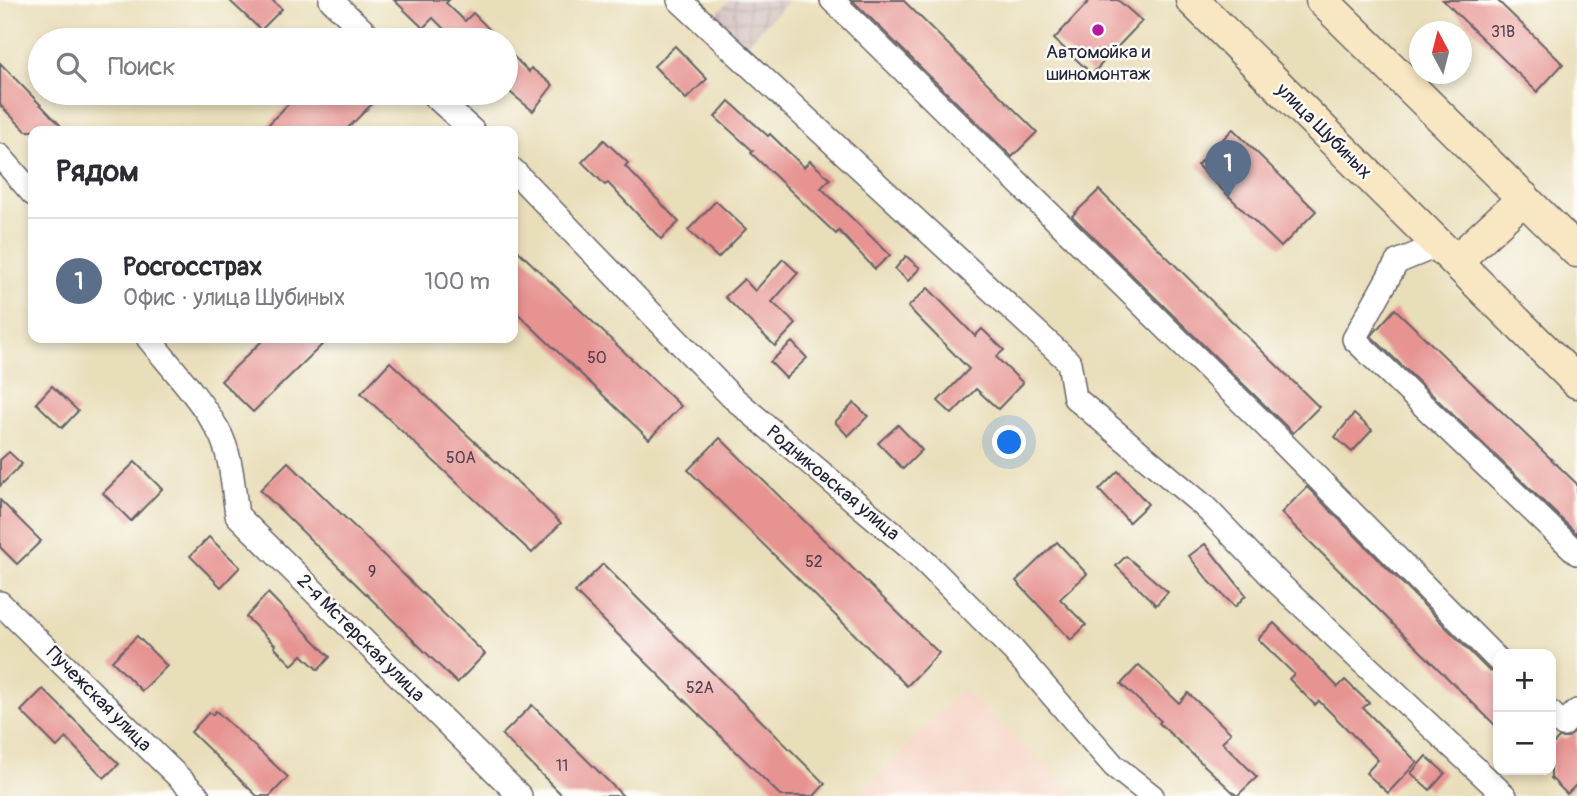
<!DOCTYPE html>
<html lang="ru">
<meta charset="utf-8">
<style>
:root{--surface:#fff;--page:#f2f2f3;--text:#2b2b33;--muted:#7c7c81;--line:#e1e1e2;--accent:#b5179e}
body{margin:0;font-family:Pangolin,sans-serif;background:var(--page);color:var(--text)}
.controls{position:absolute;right:21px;bottom:21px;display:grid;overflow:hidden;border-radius:14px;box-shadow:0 4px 10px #0003}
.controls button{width:63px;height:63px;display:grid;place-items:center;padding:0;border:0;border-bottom:2px solid var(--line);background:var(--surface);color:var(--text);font:35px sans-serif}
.compass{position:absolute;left:1409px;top:21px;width:63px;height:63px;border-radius:50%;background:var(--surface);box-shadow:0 4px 10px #0003;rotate:353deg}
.you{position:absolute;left:1010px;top:443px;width:24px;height:24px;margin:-18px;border:5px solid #fff;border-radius:50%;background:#1a73e8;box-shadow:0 0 0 10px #1a73e833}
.badge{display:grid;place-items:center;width:46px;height:46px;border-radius:50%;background:var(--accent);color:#fff;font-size:23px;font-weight:700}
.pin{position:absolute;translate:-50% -58px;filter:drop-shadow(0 2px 4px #0008)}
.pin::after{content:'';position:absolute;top:37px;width:24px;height:21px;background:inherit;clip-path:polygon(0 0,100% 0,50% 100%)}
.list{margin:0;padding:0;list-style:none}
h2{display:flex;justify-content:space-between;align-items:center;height:91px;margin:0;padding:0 28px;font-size:30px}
h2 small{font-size:23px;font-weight:400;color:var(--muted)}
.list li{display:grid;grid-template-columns:46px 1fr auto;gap:21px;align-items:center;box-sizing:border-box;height:126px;padding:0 28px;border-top:2px solid var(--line)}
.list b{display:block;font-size:26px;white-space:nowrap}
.list p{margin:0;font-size:23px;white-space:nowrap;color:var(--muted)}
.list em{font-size:23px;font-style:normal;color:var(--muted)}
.icon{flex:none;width:38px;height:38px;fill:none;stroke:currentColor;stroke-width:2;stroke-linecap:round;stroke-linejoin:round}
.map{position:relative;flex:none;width:1577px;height:796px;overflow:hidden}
.search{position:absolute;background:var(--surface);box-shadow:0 4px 10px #0003;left:28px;top:28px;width:490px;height:77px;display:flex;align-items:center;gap:18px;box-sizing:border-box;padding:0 24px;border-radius:38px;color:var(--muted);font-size:26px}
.panel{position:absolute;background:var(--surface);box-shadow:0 4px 10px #0003;left:28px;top:126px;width:490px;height:217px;border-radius:14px}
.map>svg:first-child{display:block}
</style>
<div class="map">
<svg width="1577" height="796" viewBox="0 0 1577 796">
<defs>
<pattern id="industrial-grid" width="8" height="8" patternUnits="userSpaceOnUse" patternTransform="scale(1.75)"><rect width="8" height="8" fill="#d1bfbd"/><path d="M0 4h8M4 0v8" fill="none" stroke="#b3a4a3"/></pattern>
</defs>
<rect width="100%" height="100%" fill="#fdfcf7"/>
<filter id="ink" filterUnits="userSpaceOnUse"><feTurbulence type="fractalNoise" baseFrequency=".0143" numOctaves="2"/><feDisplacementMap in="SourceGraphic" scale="14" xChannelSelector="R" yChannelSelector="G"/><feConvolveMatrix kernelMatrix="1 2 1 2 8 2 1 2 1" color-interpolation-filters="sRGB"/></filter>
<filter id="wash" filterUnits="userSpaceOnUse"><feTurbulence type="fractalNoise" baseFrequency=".00686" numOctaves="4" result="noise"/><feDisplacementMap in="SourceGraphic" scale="28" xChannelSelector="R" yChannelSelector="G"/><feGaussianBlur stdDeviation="1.57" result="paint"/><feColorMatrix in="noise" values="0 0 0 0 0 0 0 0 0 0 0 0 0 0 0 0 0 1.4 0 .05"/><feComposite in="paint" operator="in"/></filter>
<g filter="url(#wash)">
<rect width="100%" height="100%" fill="#e9deba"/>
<polygon fill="#f6d2c3" points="962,689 1078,796 859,796"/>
<polygon fill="url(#industrial-grid)" points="730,0 785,0 787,2 745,45 715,15"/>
<g id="blocks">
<g fill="#e69391">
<polygon points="229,0 272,0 282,9 261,30"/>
<polygon points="394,0 449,0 446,3 465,21 473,13 500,40 445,40 450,35 433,18 423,28"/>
<polygon points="852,0 903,0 1037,132 1012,157"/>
<polygon points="1090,0 1118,0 1142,21 1092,74 1054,39"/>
<polygon points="1443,0 1497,0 1563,64 1537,92"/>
<polygon points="675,46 707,79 686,99 654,66"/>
<polygon points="506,49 529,72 531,68 553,85 533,111 506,89"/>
<polygon points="0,63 66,131 26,131 0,105"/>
<polygon points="299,93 383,93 345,131 262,131"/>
<polygon points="729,101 768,136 770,134 804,167 810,161 830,179 821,188 890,255 875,269 839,231 836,234 751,153 753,151 715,117"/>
<polygon points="1233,129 1316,211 1281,247 1197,165"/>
<polygon points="604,140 628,163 625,166 679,222 661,239 608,183 605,185 582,162"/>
<polygon points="1099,190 1319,407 1293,433 1072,216"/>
<polygon points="716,201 746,229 718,258 688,230"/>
<polygon points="513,246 681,406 649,439 513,309"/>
<polygon points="906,256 920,268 908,281 895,269"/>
<polygon points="783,259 798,273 772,302 796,324 775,346 725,297 744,279 755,291"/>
<polygon points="928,288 975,336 982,329 1004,350 996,357 1023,383 998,409 976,389 952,414 938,401 969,369 908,307"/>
<polygon points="1395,309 1577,484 1577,534 1371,336"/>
<polygon points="265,338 329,338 253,412 221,381"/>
<polygon points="792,342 807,358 786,378 770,362"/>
<polygon points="390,362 561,523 532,553 361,393"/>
<polygon points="52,386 78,411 62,428 36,403"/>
<polygon points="854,403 868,416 848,436 835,422"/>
<polygon points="1354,414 1372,430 1352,452 1335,437"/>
<polygon points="898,425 922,450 903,469 878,443"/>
<polygon points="720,438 939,653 907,686 688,470"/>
<polygon points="9,452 22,464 0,486 0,460"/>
<polygon points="135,462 162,489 131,521 103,493"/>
<polygon points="288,462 485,654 457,683 260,490"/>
<polygon points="1118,471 1148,504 1129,522 1099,490"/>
<polygon points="1307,487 1488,670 1498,674 1498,728 1281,513"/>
<polygon points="0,500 41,541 17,564 0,547"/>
<polygon points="209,537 240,567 221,587 190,556"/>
<polygon points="1057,542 1087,574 1060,599 1086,625 1071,640 1016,581"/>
<polygon points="1205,544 1246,595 1235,607 1209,581 1189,556"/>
<polygon points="1126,556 1168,592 1156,605 1116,566"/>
<polygon points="603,564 825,784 814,796 781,796 575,592"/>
<polygon points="268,593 330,657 318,670 302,655 292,665 274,647 275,645 246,617"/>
<polygon points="1274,623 1338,687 1345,680 1369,703 1363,708 1417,762 1388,793 1366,773 1378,760 1319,701 1315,705 1289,679 1294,674 1258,639"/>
<polygon points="137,636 167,666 142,691 112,661"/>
<polygon points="1139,665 1179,703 1188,693 1231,733 1222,742 1257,777 1237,796 1159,723 1161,721 1121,684"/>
<polygon points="43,689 119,764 104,778 66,738 57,747 21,711"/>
<polygon points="532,705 623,796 563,796 502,735"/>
<polygon points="216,711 288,777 270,796 257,796 191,732 209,712 212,715"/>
<polygon points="1577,731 1577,784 1567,794 1551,778 1551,746 1559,738 1567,738"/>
<polygon points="1426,756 1445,773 1430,790 1411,773"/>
</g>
</g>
</g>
<g filter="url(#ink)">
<use href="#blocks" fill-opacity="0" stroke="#686467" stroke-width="2"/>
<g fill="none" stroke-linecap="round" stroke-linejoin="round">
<g stroke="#686467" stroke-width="26">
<g id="street">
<polyline points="331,0 373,40"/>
<polyline points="679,0 1069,362 1075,398 1205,507 1275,580 1505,796"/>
<polyline points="832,0 1264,424 1498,660"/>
<polyline points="431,93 473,131"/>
<polyline points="0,156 33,194"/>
<polyline points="513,170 731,396 917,554 1013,650 1114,766 1152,796"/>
<polyline points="1439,245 1397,262 1354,339 1577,553"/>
<path d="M148 338C171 367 199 397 218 430 232 455 233 488 237 515L520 796"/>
<polyline points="0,603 198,796"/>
<polyline points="1551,713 1563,725 1577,711"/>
</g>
</g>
<g stroke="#686467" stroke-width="35">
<g id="secondary">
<polyline points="1192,0 1577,382"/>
<polyline points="1322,0 1577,251"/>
<polyline points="1456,261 1524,198"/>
</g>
</g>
<use href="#street" stroke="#fff" stroke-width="23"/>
<use href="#secondary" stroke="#f9e7c3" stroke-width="32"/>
</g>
</g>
<circle fill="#b5179e" stroke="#fdfcf7" stroke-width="2.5" cx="1098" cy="30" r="7"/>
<g text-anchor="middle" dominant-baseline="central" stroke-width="5" stroke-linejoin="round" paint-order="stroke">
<g font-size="16" fill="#533e50">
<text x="1503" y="32">31В</text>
<text x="597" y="358">50</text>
<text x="461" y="458">50А</text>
<text x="814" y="562">52</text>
<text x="372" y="572">9</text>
<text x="700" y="688">52А</text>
<text x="562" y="766">11</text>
</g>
<g font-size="19" fill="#22223b" stroke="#fdfcf7">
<text x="1098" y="52">Автомойка и<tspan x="1098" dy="22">шиномонтаж</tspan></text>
</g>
<g font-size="19" fill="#22223b" stroke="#fdfcf7">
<text transform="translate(1324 131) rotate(45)">улица Шубиных</text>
<text transform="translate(833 483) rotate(40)">Родниковская улица</text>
<text transform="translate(361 638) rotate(45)">2-я Мстерская улица</text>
<text transform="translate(99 699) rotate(45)">Пучежская улица</text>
</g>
</g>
</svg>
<div class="controls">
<button>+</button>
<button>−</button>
</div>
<svg class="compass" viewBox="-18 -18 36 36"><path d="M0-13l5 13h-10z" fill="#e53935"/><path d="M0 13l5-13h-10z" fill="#7c7c81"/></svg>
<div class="you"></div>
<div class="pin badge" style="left:1228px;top:198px;background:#5c6f8a">1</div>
<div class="search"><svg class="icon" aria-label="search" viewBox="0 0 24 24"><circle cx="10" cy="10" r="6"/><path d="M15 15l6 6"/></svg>Поиск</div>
<section class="panel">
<h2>Рядом<small></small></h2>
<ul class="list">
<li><span class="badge" style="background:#5c6f8a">1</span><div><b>Росгосстрах</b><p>Офис · улица Шубиных</p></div><em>100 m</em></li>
</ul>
</section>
</div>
